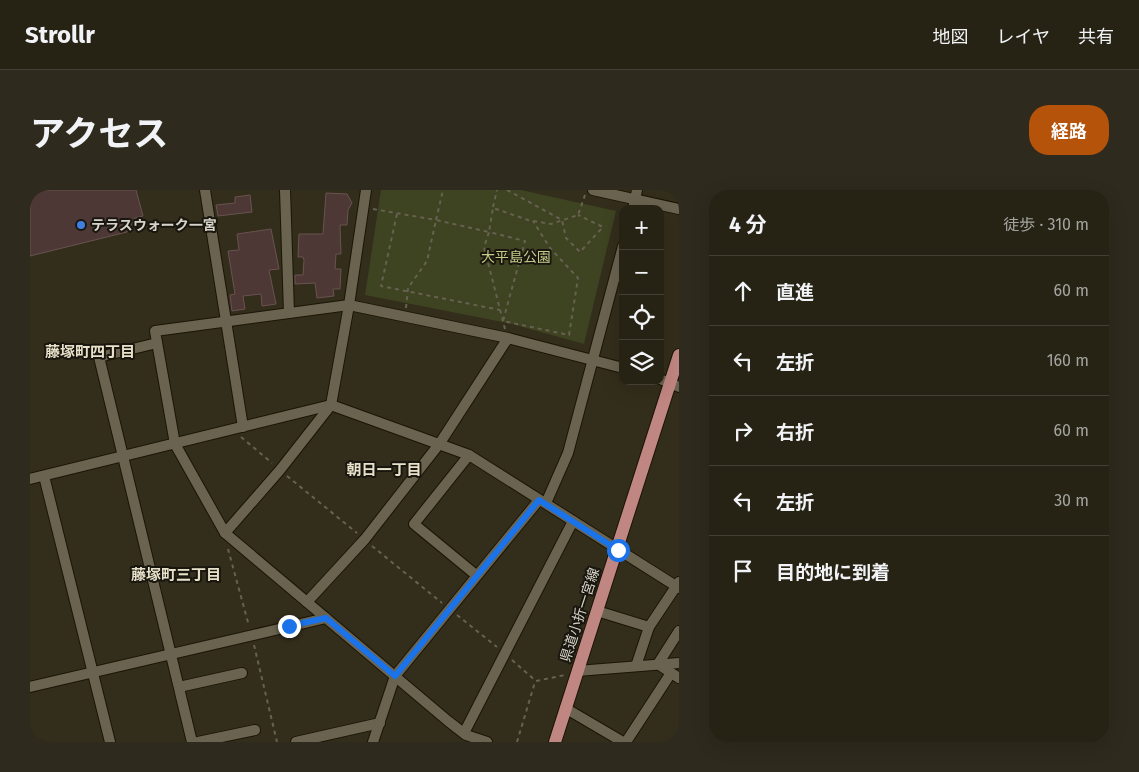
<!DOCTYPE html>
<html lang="ja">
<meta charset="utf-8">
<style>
:root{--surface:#262214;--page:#2e2a1d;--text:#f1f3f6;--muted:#a4a4a0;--line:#423f34;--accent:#b45309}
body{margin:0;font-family:"Fira Sans","Noto Sans JP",sans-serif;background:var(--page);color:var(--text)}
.controls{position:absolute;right:15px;top:15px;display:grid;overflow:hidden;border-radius:10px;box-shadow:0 5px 20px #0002}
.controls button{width:45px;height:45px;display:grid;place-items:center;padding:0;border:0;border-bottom:1px solid var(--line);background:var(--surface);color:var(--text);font:25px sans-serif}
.stop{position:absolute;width:15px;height:15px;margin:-11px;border:4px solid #1a73e8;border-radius:50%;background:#fff}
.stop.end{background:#1a73e8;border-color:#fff;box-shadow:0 1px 5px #0008}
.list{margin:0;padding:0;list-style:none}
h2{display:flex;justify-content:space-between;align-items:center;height:65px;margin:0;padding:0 20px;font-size:21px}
h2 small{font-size:16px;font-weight:400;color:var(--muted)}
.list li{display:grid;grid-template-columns:32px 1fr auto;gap:15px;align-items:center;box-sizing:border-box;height:70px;padding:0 20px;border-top:1px solid var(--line)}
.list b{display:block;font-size:19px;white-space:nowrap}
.list em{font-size:16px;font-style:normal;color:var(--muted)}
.icon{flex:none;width:28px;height:28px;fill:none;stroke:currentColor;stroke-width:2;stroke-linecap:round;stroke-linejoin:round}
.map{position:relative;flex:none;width:649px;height:552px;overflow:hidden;border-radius:20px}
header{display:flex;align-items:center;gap:30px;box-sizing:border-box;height:70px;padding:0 25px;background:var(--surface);border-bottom:1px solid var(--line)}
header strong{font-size:24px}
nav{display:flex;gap:28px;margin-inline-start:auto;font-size:18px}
.intro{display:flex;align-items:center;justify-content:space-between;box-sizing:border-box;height:120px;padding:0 30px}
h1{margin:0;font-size:35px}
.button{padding:12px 22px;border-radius:20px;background:var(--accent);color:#fff;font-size:18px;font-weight:700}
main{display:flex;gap:30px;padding:0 30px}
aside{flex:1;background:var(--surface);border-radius:20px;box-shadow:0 5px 20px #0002}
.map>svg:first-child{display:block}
</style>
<header>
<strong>Strollr</strong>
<nav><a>地図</a><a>レイヤ</a><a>共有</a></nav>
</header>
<div class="intro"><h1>アクセス</h1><a class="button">経路</a></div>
<main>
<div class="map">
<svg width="649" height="552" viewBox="0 0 649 552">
<rect width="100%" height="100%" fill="#332d1b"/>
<polygon fill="#3e4321" points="351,0 491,0 586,21 554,154 482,134 335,105"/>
<g fill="#4e3836" stroke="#695350">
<polygon points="0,0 106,0 113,26 105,28 97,42 0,66"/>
<polygon points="296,3 317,4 322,13 318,20 317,35 310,35 311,64 306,64 305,79 311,79 310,99 303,99 304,106 287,108 285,93 265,94 265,85 273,85 274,70 273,67 268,67 269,44 293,44"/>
<polygon points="220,5 222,22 188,26 186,15 205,13 205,7"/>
<polygon points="241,39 249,79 239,80 246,114 232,116 231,104 213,106 215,119 202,121 200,105 205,104 198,61 209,60 207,44"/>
</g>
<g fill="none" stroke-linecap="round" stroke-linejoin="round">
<g stroke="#1b1505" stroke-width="12">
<g id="minor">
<polyline points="175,0 213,237"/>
<polyline points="255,0 259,123"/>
<polyline points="563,0 649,19"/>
<polyline points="603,19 607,0"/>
<polyline points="127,153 69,167 162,552"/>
<polyline points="630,189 649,197"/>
<polyline points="439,265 384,334 446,385"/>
<polyline points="14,286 80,552"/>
<polyline points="0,289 301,215 439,265 649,398"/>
<polyline points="516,313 538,263 593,56"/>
<polyline points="195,343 250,280 301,215 319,115 336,0"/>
<polyline points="277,412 335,349 410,253 478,148"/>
<polyline points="567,421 619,437"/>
<polyline points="649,441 628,474 649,488"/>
<polyline points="606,476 619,437 649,392"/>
<polyline points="547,481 649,473"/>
<polyline points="0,497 296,428"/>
<polyline points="149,497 212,483"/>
<polyline points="535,518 593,552"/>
<polyline points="434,543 543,331"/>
<polyline points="168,552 225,540"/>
<polyline points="266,552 350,533"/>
<polyline points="343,552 365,486 509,310"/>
<polyline points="457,552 436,545 418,531 195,343 145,254 125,141 319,115 478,148 593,178"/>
<polyline points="596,552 641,483"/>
</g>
</g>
<g stroke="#1b1505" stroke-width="14">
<polyline id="major" points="525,552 649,165"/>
</g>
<g stroke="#676152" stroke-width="2" stroke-dasharray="4 4" stroke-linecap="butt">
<polyline points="477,0 532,30 536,48 550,62 573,37 548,25"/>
<polyline points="463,17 467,0"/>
<polyline points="343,19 406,30 413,0"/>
<polyline points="367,24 351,96 470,120"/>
<polyline points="376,118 378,98 397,71 406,30 459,42 463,18 498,30 521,34 548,25 555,5"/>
<polyline points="475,139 454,57 459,42 495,51 473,131 539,145 548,88 520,58 503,31"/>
<polyline points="211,247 242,273"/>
<polyline points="257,286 327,343"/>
<polyline points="342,356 412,413"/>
<polyline points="198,359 219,436"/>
<polyline points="427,425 467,457"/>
<polyline points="224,455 247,552"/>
<polyline points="482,470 506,491 535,485"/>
<polyline points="487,552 505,492"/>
</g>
<use href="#minor" stroke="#6a6350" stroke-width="10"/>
<use href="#major" stroke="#c08681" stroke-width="12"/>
</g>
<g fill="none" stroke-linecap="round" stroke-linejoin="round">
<polyline stroke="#1a73e8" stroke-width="6" points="259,436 296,428 365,486 509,310 588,360"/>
</g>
<circle fill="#3f7fe0" stroke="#18160e" stroke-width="2" cx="51" cy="35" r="5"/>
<g text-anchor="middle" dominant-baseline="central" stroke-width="4" stroke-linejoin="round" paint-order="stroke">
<g font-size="14" font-weight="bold" fill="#d7d3c8" stroke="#18160e" text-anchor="start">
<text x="61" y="35">テラスウォーク一宮</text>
</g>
<g font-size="14" fill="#c3cc89" stroke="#18160e">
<text x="486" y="67">大平島公園</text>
</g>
<g font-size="14" fill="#d7d3c8" stroke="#18160e">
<text transform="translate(550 425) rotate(-72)">県道小折一宮線</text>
</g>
<g font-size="15" font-weight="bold" fill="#e8e1ca" stroke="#18160e">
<text x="60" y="162">藤塚町四丁目</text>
<text x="354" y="280">朝日一丁目</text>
<text x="146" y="385">藤塚町三丁目</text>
</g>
</g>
</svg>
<div class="controls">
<button>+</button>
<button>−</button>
<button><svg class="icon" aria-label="locate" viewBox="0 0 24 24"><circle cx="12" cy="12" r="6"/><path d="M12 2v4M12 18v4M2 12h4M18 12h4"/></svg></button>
<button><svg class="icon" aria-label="layers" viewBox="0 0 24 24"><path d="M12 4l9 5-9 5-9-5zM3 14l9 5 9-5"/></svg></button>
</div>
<div class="stop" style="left:588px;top:360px"></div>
<div class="stop end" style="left:259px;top:436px"></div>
</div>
<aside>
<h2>4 分<small>徒歩 · 310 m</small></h2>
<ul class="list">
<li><svg class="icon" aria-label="ahead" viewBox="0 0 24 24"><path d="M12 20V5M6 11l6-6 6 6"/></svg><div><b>直進</b></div><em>60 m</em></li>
<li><svg class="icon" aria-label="left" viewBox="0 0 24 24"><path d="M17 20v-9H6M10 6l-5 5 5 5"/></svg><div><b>左折</b></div><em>160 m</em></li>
<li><svg class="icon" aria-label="right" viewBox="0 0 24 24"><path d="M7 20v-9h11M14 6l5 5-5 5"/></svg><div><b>右折</b></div><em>60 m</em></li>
<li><svg class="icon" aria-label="left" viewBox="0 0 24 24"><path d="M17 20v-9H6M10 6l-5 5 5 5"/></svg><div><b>左折</b></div><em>30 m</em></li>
<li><svg class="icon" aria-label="arrive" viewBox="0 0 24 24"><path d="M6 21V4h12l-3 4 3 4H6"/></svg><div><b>目的地に到着</b></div></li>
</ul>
</aside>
</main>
